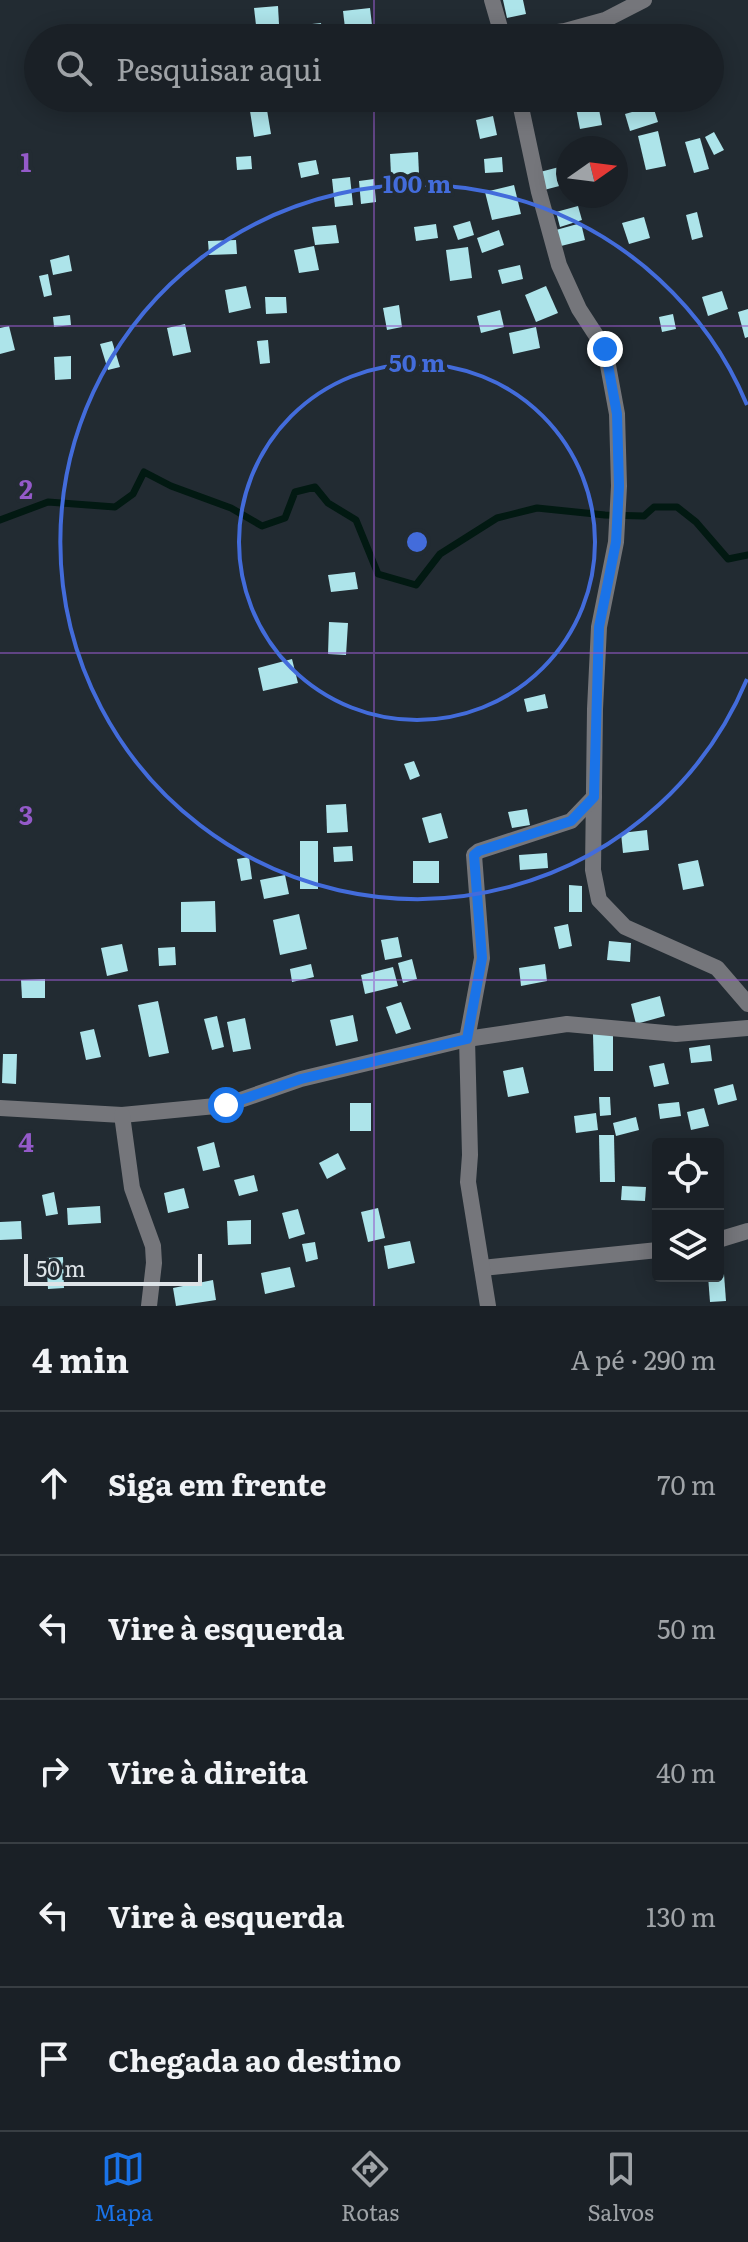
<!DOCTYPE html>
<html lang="pt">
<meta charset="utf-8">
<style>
:root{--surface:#1a2026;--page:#272d32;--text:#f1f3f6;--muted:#9fa3a7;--line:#383e43;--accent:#1a73e8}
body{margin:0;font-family:Literata,serif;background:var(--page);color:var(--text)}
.controls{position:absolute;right:24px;bottom:24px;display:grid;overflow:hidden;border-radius:8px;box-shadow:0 4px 20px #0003}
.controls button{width:72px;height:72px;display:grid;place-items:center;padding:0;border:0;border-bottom:2px solid var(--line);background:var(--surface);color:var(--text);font:40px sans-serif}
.compass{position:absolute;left:556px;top:136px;width:72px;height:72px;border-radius:50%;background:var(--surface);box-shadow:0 4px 20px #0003;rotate:76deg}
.scale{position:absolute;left:24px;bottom:20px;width:178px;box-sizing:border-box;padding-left:8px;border:4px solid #dde3e7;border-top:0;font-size:22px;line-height:28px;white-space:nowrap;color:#dde3e7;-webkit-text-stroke:6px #222b32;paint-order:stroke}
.stop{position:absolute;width:24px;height:24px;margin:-18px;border:6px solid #1a73e8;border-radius:50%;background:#fff}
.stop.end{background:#1a73e8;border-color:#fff;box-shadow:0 2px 8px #0008}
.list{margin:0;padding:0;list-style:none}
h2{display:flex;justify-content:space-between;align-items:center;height:104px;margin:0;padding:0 32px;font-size:34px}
h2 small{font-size:26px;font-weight:400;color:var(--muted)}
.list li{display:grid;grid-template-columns:52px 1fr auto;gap:24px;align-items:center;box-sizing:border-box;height:144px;padding:0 32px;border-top:2px solid var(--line)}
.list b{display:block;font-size:30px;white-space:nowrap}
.list em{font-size:26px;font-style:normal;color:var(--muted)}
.icon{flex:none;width:44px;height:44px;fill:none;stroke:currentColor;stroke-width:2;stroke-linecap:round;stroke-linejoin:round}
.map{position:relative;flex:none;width:748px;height:1306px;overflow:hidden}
.search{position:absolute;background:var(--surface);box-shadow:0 4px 20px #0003;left:24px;right:24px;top:24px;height:88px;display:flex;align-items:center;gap:20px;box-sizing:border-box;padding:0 28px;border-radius:44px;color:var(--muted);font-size:30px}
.sheet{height:824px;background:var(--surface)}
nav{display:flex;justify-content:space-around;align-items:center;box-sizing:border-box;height:112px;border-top:2px solid var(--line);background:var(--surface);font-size:22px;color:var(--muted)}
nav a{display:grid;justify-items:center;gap:4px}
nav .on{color:var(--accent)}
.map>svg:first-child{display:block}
</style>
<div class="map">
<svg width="748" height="1306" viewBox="0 0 748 1306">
<rect width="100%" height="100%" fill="#222b32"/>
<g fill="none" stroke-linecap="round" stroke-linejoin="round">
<polyline stroke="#021912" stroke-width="7" points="0,520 48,502 115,507 133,494 144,472 171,486 231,508 262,526 285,518 295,492 315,487 328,503 356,520 378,574 416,585 440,554 497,518 537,508 605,515 644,516 654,507 677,507 696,522 728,559 748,555"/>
</g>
<g fill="#ade4ea">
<polygon points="503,0 523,0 526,14 507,18"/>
<polygon points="278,6 279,24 256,25 254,8"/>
<polygon points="370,8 372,25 345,28 343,11"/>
<polygon points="321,23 323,37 305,38 303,25"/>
<polygon points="388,24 391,38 364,38 362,29"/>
<polygon points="248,98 265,98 271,134 254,137"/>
<polygon points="598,104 602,125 580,129 576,108"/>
<polygon points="653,106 658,122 630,131 625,114"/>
<polygon points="493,116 497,135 480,139 476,120"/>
<polygon points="658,131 666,166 646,170 638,136"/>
<polygon points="714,132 724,150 714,155 705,137"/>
<polygon points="700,138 709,169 694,173 685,142"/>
<polygon points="418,152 419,174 391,175 390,154"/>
<polygon points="251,156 252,169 237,170 236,157"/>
<polygon points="502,157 503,172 485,173 484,159"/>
<polygon points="316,160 319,174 301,178 298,163"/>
<polygon points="563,166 567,184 544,190 540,172"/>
<polygon points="350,177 353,205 335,207 332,179"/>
<polygon points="374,179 376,202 361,204 359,181"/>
<polygon points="514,185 521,214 492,220 485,192"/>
<polygon points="578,206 582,220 560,227 556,212"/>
<polygon points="697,212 703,237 692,240 686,215"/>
<polygon points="644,217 650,238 629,244 622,223"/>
<polygon points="470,221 474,235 458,240 453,226"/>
<polygon points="581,223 585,240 561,246 556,230"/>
<polygon points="436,224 438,238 416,241 414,227"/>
<polygon points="336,225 339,243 315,245 312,227"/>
<polygon points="499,230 504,245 482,253 477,238"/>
<polygon points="236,240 237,254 209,255 208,241"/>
<polygon points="314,246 319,270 299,273 294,250"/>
<polygon points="468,247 472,278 450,281 446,250"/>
<polygon points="69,255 72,271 53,275 50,260"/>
<polygon points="520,265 523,279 502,284 498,270"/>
<polygon points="48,274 52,295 44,297 39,276"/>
<polygon points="246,286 251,308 229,313 225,290"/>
<polygon points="546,286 558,313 536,322 525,295"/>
<polygon points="722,291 728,309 708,316 702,297"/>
<polygon points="265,297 286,297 287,313 266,314"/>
<polygon points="399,305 402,327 387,330 383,308"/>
<polygon points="748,309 748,337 745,338 738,312"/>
<polygon points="500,310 504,327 481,333 477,316"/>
<polygon points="673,314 676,329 662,332 659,317"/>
<polygon points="70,315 71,325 54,327 53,317"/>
<polygon points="185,324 191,352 173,356 167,328"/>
<polygon points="9,326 15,350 0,354 0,328"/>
<polygon points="536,327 540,348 513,354 509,333"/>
<polygon points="268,340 270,363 260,364 257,341"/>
<polygon points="112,341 120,367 108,370 100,344"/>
<polygon points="71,356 71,379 55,380 54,357"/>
<polygon points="355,572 358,589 331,592 328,575"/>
<polygon points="329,622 348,623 346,655 328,654"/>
<polygon points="292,659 298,683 263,691 258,668"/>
<polygon points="545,694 548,708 527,712 524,699"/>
<polygon points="414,761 420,776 410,780 404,764"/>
<polygon points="346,804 348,832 327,833 326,805"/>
<polygon points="527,809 530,825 512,828 508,812"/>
<polygon points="441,813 448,838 429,843 422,818"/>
<polygon points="647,830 649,850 623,853 621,833"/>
<rect x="300" y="841" width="18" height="48"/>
<polygon points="352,846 353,861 334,862 333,847"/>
<polygon points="547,853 548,868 520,870 519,855"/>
<polygon points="249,857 252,879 241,881 237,859"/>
<polygon points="698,860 704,886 683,890 678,864"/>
<rect x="413" y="861" width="26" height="22"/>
<polygon points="285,875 289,894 264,899 260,880"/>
<polygon points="569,885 582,886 582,912 569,912"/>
<polygon points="215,901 216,932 181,932 181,902"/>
<polygon points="299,914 307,949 280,955 273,920"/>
<polygon points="568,924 572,946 559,949 554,927"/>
<polygon points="398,937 402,957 385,960 381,940"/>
<polygon points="609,941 631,943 630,962 607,960"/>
<polygon points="122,944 128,971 107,976 101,948"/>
<polygon points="175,947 176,965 159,966 158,948"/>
<polygon points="412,959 417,979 403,983 398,963"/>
<polygon points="311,964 314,977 292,982 290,969"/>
<polygon points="545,964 547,981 521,986 519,968"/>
<polygon points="393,967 398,986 365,994 361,975"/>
<polygon points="45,979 45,998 22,998 21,980"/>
<polygon points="660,996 665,1016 636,1024 631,1004"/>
<polygon points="158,1001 169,1053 149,1057 138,1005"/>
<polygon points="401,1002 411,1029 396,1034 386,1007"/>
<polygon points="353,1015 358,1041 336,1046 330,1020"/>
<polygon points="217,1016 224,1047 212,1050 204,1019"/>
<polygon points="245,1018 251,1049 233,1052 227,1022"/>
<polygon points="94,1029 101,1057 86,1060 80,1032"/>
<polygon points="613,1033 613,1071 594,1071 593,1034"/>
<polygon points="710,1045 712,1061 691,1063 689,1048"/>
<polygon points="3,1054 17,1054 16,1084 2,1083"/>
<polygon points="664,1063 669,1084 654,1087 649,1066"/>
<polygon points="523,1067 529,1093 508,1097 503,1071"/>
<polygon points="733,1084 737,1100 718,1105 714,1089"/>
<polygon points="599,1097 610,1097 611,1115 600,1116"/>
<polygon points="679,1102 681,1116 660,1119 658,1104"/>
<rect x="350" y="1103" width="21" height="28"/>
<polygon points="704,1108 709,1126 691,1130 687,1112"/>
<polygon points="596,1113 598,1130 576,1133 574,1116"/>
<polygon points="636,1117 639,1130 616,1136 613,1123"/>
<polygon points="599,1135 614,1135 615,1182 600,1182"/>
<polygon points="214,1142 220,1167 203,1171 197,1147"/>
<polygon points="338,1153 346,1169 327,1179 319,1163"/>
<polygon points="254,1175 258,1191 239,1196 234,1180"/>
<polygon points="622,1186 646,1187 645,1201 621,1200"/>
<polygon points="184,1188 189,1208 168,1213 164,1193"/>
<polygon points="54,1192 58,1214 46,1216 42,1195"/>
<polygon points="100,1206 101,1223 68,1225 67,1208"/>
<polygon points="378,1208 385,1238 368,1242 361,1212"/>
<polygon points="298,1209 305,1234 289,1239 282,1213"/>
<polygon points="251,1220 251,1244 228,1245 227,1221"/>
<polygon points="21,1221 22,1239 0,1240 0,1222"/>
<polygon points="410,1241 415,1263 388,1269 384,1246"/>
<polygon points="315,1242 318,1259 306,1262 302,1244"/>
<polygon points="63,1257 64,1288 48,1289 46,1258"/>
<polygon points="290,1267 295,1287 265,1294 261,1273"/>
<polygon points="718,1274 724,1274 726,1301 710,1302 708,1276"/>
<polygon points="213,1280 216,1300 176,1306 173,1288"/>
</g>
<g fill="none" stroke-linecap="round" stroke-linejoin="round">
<g stroke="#75767b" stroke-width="16">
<polyline points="492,0 503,38"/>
<polyline points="517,38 565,31 605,20 644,0"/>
<polyline points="519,98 539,192 559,265 579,309 605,349 617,414 619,486 616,542 599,627 595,709 593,870 599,900 625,927 717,968 748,1004"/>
<polyline points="0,1108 122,1115 226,1105 301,1079 467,1039 567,1024 676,1034 748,1028"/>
<polyline points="122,1115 132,1188 153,1246 154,1263 149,1306"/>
<polyline points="718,1240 748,1231"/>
<polyline points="482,1268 658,1250"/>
<polyline points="488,1306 468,1182 470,1155 467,1039 482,958 474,855 479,851 571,821 594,797"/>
</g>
</g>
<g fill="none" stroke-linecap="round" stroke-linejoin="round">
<polyline stroke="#1a73e8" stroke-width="10" points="226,1105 301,1079 467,1039 482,958 474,855 479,851 571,821 594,797 599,627 616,542 619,486 617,414 605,349"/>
</g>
<path fill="none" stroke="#945ac9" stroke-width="2" stroke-opacity="0.55" d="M374 0V38M374 98V1306M0 326H748M0 653H748M0 980H748"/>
<g fill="none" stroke="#436cdb" stroke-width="4">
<circle cx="417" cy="542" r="178"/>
<path d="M747 679A357 357 0 1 1 747 405"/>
</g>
<g font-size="26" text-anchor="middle" font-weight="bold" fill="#945ac9" stroke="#222b32" stroke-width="8" stroke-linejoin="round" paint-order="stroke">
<text x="26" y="172">1</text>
<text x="26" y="499">2</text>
<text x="26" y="825">3</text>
<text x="26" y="1152">4</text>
</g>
<circle cx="417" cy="542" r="12" fill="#436cdb" stroke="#222b32" stroke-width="4"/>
<g font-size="24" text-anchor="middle" font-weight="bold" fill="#436cdb" stroke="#222b32" stroke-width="8" stroke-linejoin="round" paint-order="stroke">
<text x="417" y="193">100 m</text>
<text x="417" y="372">50 m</text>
</g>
</svg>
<div class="controls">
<button><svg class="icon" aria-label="locate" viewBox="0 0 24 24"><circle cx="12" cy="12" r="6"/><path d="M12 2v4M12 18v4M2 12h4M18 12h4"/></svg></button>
<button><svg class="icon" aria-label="layers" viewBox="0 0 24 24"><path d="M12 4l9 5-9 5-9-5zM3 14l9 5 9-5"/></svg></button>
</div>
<svg class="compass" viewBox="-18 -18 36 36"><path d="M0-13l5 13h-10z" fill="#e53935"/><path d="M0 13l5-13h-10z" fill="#9fa3a7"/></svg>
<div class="scale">50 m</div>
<div class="stop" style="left:226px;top:1105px"></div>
<div class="stop end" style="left:605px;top:349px"></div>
<div class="search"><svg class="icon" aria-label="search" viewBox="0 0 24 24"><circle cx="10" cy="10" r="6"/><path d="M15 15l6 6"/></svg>Pesquisar aqui</div>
</div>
<section class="sheet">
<h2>4 min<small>A pé · 290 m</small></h2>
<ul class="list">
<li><svg class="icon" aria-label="ahead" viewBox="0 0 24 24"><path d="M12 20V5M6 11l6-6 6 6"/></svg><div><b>Siga em frente</b></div><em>70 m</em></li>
<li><svg class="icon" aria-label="left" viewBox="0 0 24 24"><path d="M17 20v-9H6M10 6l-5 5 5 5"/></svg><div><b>Vire à esquerda</b></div><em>50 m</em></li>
<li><svg class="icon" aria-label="right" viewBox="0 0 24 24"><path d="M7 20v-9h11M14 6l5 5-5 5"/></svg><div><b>Vire à direita</b></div><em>40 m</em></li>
<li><svg class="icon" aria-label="left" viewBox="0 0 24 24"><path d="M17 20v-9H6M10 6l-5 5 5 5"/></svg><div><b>Vire à esquerda</b></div><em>130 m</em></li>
<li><svg class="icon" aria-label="arrive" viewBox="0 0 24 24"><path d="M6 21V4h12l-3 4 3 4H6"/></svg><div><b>Chegada ao destino</b></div></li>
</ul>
</section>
<nav>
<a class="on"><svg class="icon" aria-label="map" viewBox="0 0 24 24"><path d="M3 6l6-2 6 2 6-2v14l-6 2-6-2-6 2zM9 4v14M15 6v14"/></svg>Mapa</a>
<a><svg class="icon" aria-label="directions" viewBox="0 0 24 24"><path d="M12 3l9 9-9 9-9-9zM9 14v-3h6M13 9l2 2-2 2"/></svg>Rotas</a>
<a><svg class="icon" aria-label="saved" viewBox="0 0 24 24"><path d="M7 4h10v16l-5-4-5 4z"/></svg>Salvos</a>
</nav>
